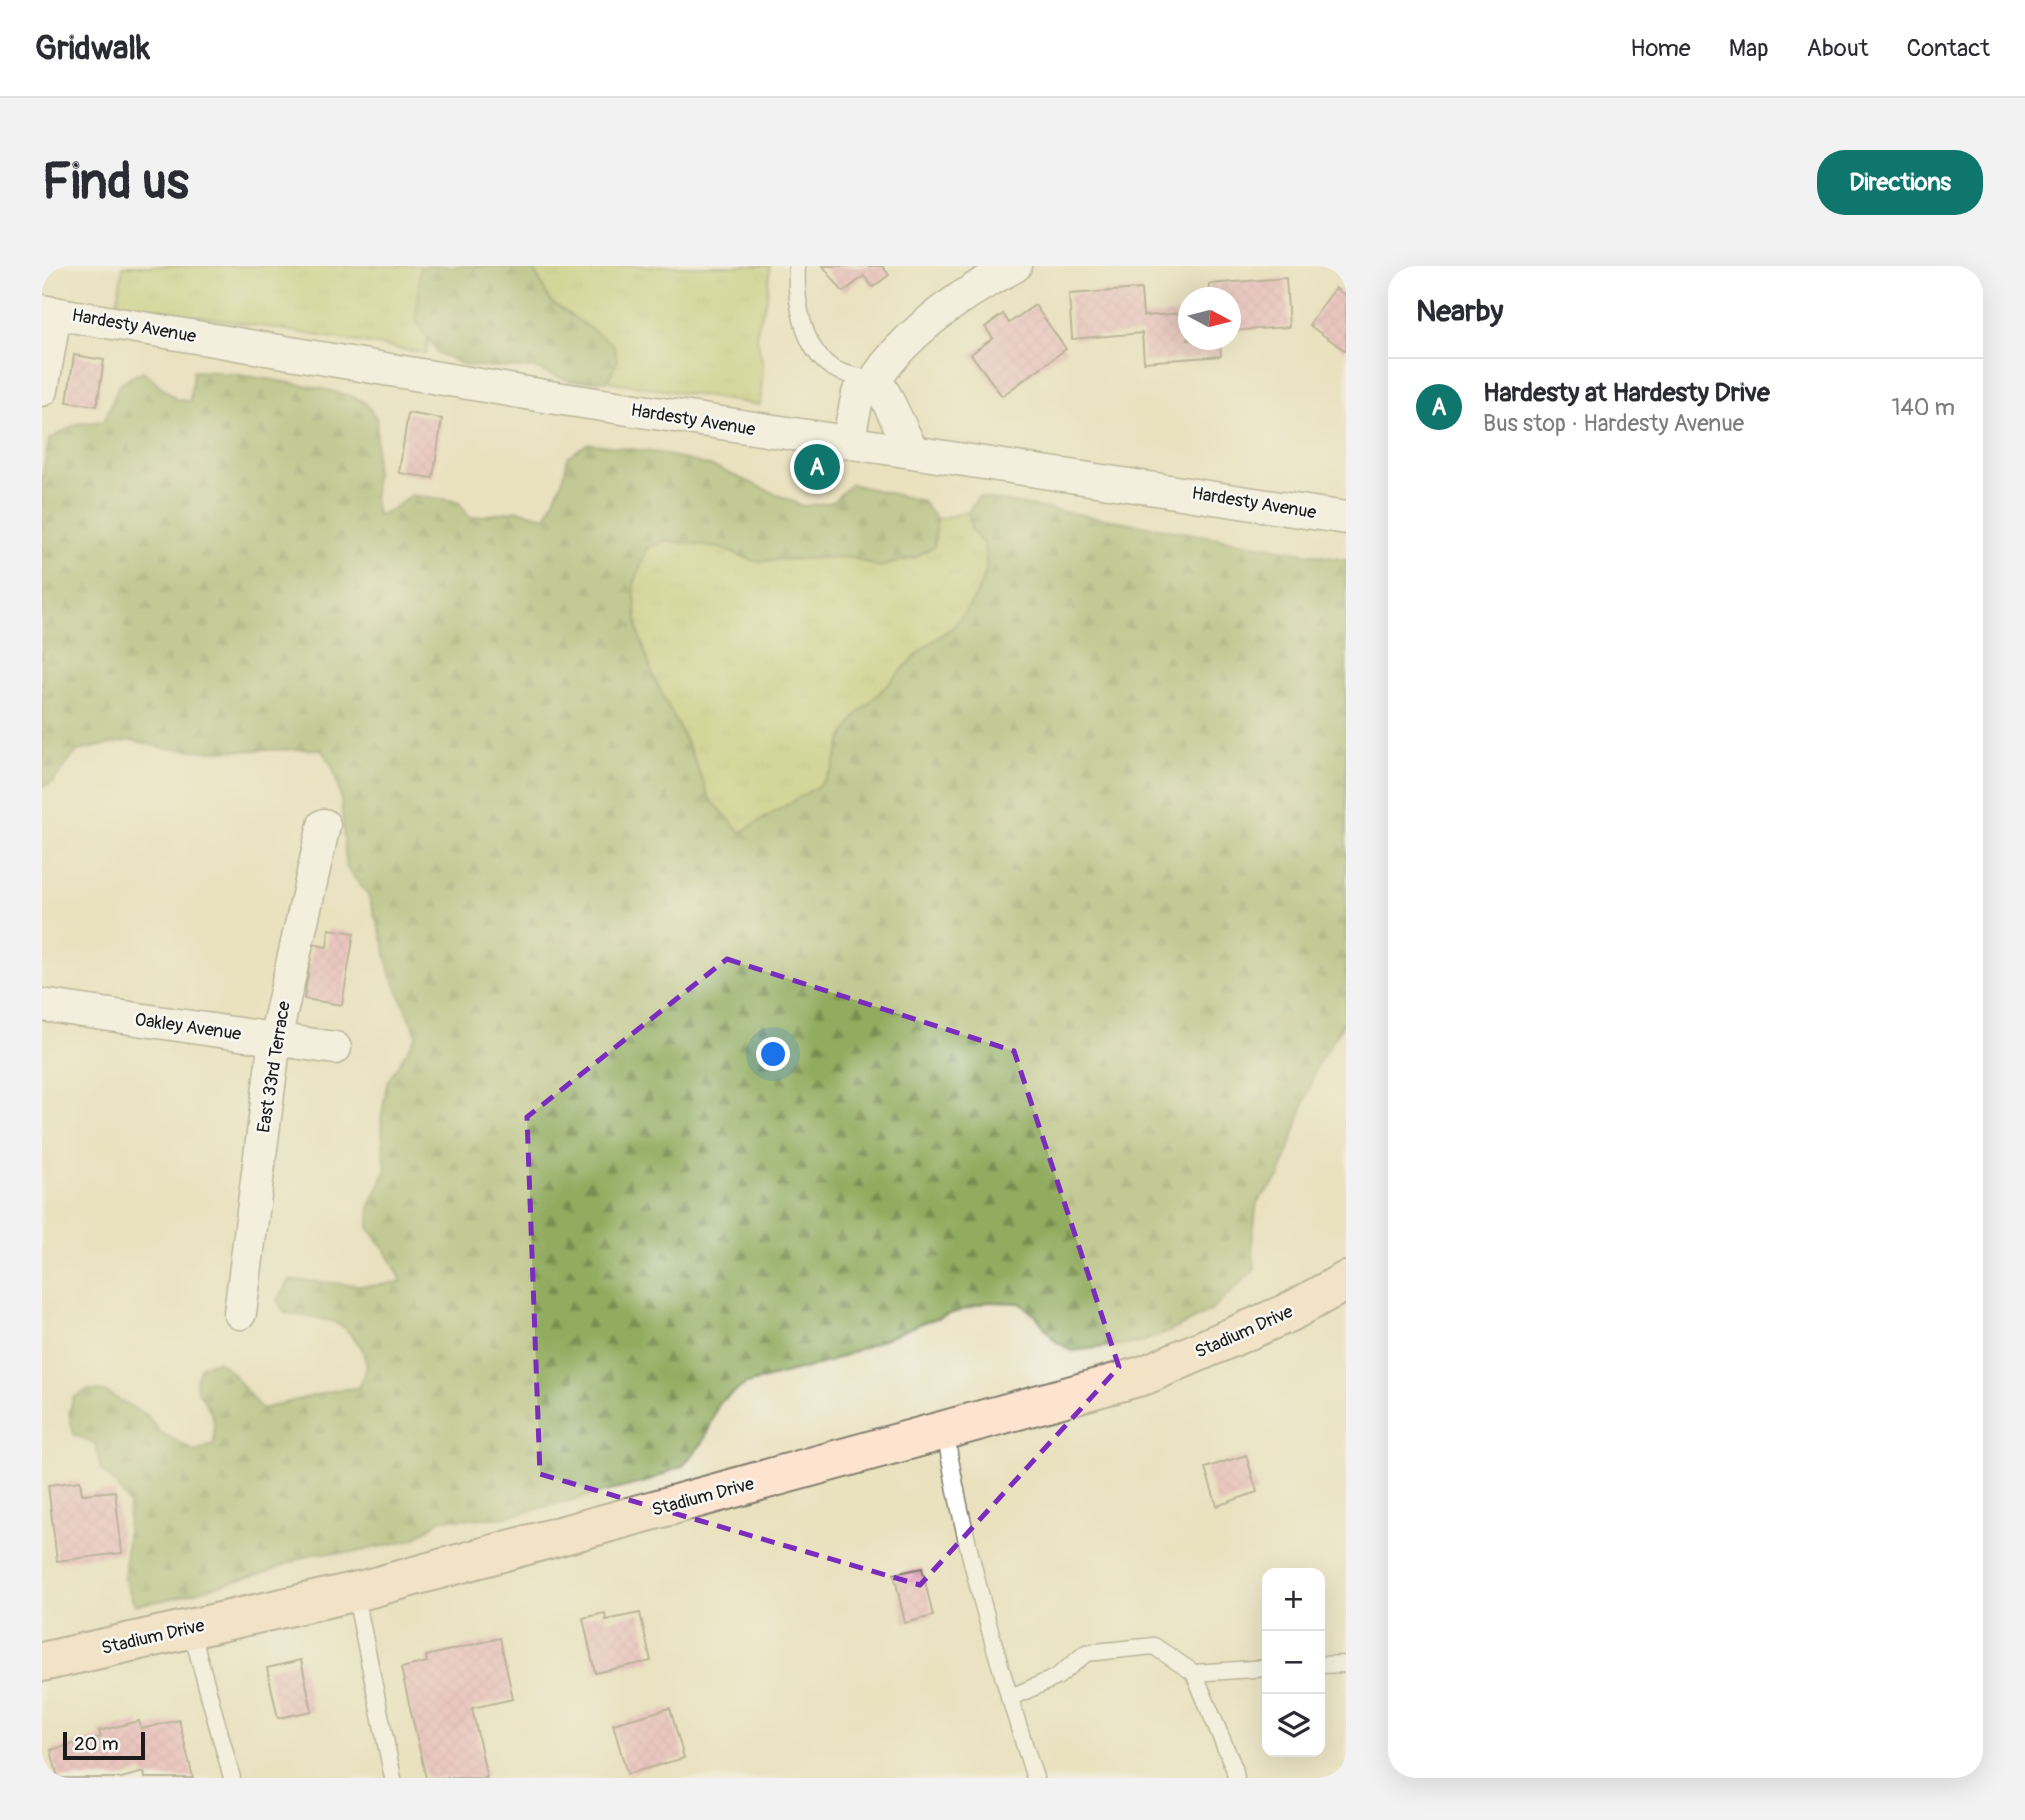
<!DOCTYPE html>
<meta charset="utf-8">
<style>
:root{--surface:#fff;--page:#f2f2f3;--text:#2b2b33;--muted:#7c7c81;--line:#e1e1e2;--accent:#0f766e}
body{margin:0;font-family:Pangolin,sans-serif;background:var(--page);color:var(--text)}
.controls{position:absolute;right:21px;bottom:21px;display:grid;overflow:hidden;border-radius:14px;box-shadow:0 7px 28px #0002}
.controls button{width:63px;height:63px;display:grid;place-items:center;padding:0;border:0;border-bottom:2px solid var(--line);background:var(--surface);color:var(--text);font:35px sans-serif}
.compass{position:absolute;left:1136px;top:21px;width:63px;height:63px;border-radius:50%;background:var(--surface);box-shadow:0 7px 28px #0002;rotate:97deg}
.scale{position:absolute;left:21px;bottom:18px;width:82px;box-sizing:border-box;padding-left:7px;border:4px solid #1c1c1c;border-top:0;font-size:19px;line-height:24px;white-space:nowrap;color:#1c1c1c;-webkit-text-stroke:5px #f6f6f2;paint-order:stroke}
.you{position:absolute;left:732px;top:789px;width:24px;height:24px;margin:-18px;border:5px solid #fff;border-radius:50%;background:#1a73e8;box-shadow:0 0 0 10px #1a73e833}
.badge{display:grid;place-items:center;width:46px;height:46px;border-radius:50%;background:var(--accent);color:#fff;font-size:23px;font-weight:700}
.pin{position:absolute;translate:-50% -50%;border:4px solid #fff;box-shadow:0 2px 7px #0006}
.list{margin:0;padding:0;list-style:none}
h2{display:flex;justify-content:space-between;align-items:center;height:91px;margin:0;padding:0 28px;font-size:30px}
h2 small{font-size:23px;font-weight:400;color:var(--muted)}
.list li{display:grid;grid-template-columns:46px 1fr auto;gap:21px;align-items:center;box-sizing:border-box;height:98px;padding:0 28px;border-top:2px solid var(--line)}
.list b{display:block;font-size:26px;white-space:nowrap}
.list p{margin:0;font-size:23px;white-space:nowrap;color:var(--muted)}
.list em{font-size:23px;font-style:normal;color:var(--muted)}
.icon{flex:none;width:38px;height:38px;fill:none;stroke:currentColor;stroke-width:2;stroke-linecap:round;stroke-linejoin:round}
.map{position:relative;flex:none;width:1304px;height:1512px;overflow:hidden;border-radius:28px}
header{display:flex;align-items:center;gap:42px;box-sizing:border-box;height:98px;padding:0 35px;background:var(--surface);border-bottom:2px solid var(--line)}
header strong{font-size:33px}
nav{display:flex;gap:38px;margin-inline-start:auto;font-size:24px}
.intro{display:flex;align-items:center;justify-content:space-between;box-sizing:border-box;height:168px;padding:0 42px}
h1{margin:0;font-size:49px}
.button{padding:18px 32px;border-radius:28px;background:var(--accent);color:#fff;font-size:24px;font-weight:700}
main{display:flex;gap:42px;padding:0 42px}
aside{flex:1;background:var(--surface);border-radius:28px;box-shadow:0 7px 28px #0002}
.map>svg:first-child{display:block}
</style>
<header>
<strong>Gridwalk</strong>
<nav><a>Home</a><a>Map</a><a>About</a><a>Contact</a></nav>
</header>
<div class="intro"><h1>Find us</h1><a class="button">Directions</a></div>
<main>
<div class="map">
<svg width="1304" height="1512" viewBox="0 0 1304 1512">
<defs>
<pattern id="grass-tufts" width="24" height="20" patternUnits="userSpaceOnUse" patternTransform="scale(1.75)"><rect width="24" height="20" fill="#b8c76a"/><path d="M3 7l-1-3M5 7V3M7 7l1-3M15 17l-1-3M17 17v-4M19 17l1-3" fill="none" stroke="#9eaa5b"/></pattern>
<pattern id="forest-firs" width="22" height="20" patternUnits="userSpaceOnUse" patternTransform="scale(1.75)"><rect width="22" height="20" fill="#92ac5e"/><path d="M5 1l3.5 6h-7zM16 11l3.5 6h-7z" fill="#768b4d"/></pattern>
<pattern id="building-cross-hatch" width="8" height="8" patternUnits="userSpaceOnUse" patternTransform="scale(1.75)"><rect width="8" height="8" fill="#eaa2be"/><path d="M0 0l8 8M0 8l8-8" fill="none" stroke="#c88ba3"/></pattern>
</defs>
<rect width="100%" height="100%" fill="#f6f6f2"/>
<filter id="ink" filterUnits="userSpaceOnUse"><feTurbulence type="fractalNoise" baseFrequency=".0143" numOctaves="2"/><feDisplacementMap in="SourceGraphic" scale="14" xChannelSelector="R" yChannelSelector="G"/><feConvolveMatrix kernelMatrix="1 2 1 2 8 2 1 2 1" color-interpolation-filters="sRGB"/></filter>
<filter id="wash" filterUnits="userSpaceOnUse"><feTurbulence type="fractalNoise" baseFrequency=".00686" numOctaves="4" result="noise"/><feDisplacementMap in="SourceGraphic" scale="28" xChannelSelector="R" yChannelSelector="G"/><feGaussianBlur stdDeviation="1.57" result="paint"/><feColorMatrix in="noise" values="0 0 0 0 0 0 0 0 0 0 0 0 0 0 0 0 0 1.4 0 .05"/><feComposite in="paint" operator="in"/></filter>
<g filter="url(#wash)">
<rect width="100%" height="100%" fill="#eae1bf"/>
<g fill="url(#grass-tufts)" stroke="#6a7243" stroke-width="2">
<polygon points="81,0 399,0 384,87 75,37"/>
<polygon points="490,0 728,0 725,31 714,68 721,99 718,139 565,115 575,95 572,79 508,35"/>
<polygon points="926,246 929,263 942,279 945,303 933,332 912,360 883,381 814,450 800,474 791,502 778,519 699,567 668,533 648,484 611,410 596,365 592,319 605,282 624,274 678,282 712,295 807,291 837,301 874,291 892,280 895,253"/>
</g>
<g fill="url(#forest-firs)" stroke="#57643d" stroke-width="2">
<polygon points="378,0 490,0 508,35 572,79 575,95 565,115 528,115 491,102 424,100 396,87 374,55"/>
<path d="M101 105 135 134 148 135 151 105C180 105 301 122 322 136 327 140 331 148 335 153L332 232 335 250 351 243 369 229 416 235 428 252 476 244 504 251 521 213 526 190 546 177 618 187 675 202 761 240 790 236 809 218 880 235 895 253 892 280 874 291 837 301 807 291 712 295 678 282 624 274 605 282 592 319 596 365 611 410 648 484 668 533 699 566 778 519 791 502 800 474 814 450 883 381 912 360 933 332 945 303 942 279 929 263 926 246 936 231 1304 294V754L1275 799 1238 911 1215 936 1210 977 1213 1003 1169 1045 1129 1065 1097 1077 1030 1085 1012 1074 995 1051 978 1037 945 1036 880 1057 787 1096 704 1118 677 1137 662 1175 641 1200 604 1216 459 1252 400 1253 372 1273 310 1287H274L221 1307 128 1333 93 1339 82 1313 87 1239 75 1219 59 1204 54 1178 32 1169 27 1147 31 1132 46 1124 63 1126 105 1149 117 1165 154 1186 172 1178C172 1169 173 1157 170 1149 162 1127 145 1127 160 1099L176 1095C192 1104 205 1129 220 1143L292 1124 316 1122 325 1101 320 1082 304 1063 290 1055 243 1047 235 1035 248 1014C286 1014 323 1025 360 1015L343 983 327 963 328 939 344 905 339 854 345 816 375 769 347 704 342 678 326 629 304 601 299 534 291 502 279 483 167 485 122 482 89 474 35 485 11 516 0 521V209L7 174 34 158 62 155 78 117Z"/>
</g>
<g id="blocks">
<g fill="url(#building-cross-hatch)">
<polygon points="781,0 840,0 847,9 831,21 822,10 801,26"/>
<polygon points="1244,12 1247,61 1188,65 1188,32 1168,32 1167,18"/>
<polygon points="1293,22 1304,30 1304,85 1267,59"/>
<polygon points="1099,23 1101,50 1146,47 1146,74 1178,74 1179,90 1102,96 1100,67 1030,73 1027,28"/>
<polygon points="993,39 1024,83 960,130 929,88 951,72 943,61 961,48 967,57"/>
<polygon points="32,89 62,94 55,140 25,136"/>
<polygon points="366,147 400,153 391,212 357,207"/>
<polygon points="287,663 312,667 300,739 262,733 271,678 285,681"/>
<polygon points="1204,1189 1215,1226 1175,1240 1163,1202"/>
<polygon points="38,1215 40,1228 73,1225 80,1287 15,1295 6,1219"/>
<polygon points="880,1302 891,1350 863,1357 852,1308"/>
<polygon points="563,1347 564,1354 598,1347 609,1395 553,1407 541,1352"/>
<polygon points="458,1372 471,1433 430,1442 445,1512 384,1512 359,1402 385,1396 384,1390"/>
<polygon points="259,1394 270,1445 236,1452 225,1402"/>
<polygon points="628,1442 642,1492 585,1508 571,1458"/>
<polygon points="137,1454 151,1512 103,1512 102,1506 79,1512 16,1512 9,1484 59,1471 57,1465 97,1455 99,1463"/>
</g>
</g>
</g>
<g filter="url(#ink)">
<use href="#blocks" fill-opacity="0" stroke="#837e6e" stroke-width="2"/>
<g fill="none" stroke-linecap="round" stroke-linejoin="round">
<g stroke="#837e6e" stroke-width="19">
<g id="lane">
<path d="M755 0C753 31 760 82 789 101 802 109 817 111 831 113"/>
<path d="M903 1164C923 1287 955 1394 993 1512"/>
<polyline points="313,1326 351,1512"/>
<polyline points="149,1363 190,1512"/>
<polyline points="1278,1399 1304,1398"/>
<polyline points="967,1432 1015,1411 1044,1387 1112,1380 1152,1407"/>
<polyline points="1194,1512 1192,1502 1152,1407 1225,1402"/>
</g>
</g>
<g stroke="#837e6e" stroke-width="35">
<g id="street">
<polyline points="0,45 508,131 1304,252"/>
<path d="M833 114C866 64 921 27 973 0"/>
<polyline points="0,124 13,47"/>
<polyline points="806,175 816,128 833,114 843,129 870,185"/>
<polyline points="0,739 293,782"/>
<polyline points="198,1047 233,773 282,559"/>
</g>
</g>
<g stroke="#837e6e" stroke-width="42">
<polyline id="secondary" points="0,1396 325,1323 1103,1109 1250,1045 1304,1015"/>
</g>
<use href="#lane" stroke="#fff" stroke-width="16"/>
<use href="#street" stroke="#fff" stroke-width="32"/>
<use href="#secondary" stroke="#fde4d1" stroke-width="38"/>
</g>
</g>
<path d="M0 0H1304V1512H0ZM685 693 972 785 1077 1101 878 1319 498 1208 485 851Z" fill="#eae1bf" fill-opacity=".55" fill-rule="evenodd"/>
<path fill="none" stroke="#7b2cbf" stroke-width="5" stroke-dasharray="14 9" stroke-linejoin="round" d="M685 693 972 785 1077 1101 878 1319 498 1208 485 851Z"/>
<g text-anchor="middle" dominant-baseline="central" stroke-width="5" stroke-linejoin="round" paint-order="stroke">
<g font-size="18" fill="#1c1c1c" stroke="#f6f6f2">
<text transform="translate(92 60) rotate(10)">Hardesty Avenue</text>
<text transform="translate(651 154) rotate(9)">Hardesty Avenue</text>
<text transform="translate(1212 237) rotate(9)">Hardesty Avenue</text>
<text transform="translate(146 761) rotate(8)">Oakley Avenue</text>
<text transform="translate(232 801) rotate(-81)">East 33rd Terrace</text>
<text transform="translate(1202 1066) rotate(-24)">Stadium Drive</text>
<text transform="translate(661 1231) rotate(-15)">Stadium Drive</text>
<text transform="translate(111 1371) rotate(-13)">Stadium Drive</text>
</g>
</g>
</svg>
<div class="controls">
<button>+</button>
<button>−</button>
<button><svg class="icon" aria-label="layers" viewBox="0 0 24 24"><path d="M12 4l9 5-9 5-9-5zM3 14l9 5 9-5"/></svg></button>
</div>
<svg class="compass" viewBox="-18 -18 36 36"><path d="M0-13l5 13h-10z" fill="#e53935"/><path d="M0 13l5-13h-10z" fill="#7c7c81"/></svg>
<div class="scale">20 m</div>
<div class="you"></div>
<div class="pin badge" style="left:775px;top:201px">A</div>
</div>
<aside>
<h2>Nearby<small></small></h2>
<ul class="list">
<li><span class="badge">A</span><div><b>Hardesty at Hardesty Drive</b><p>Bus stop · Hardesty Avenue</p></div><em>140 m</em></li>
</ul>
</aside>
</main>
